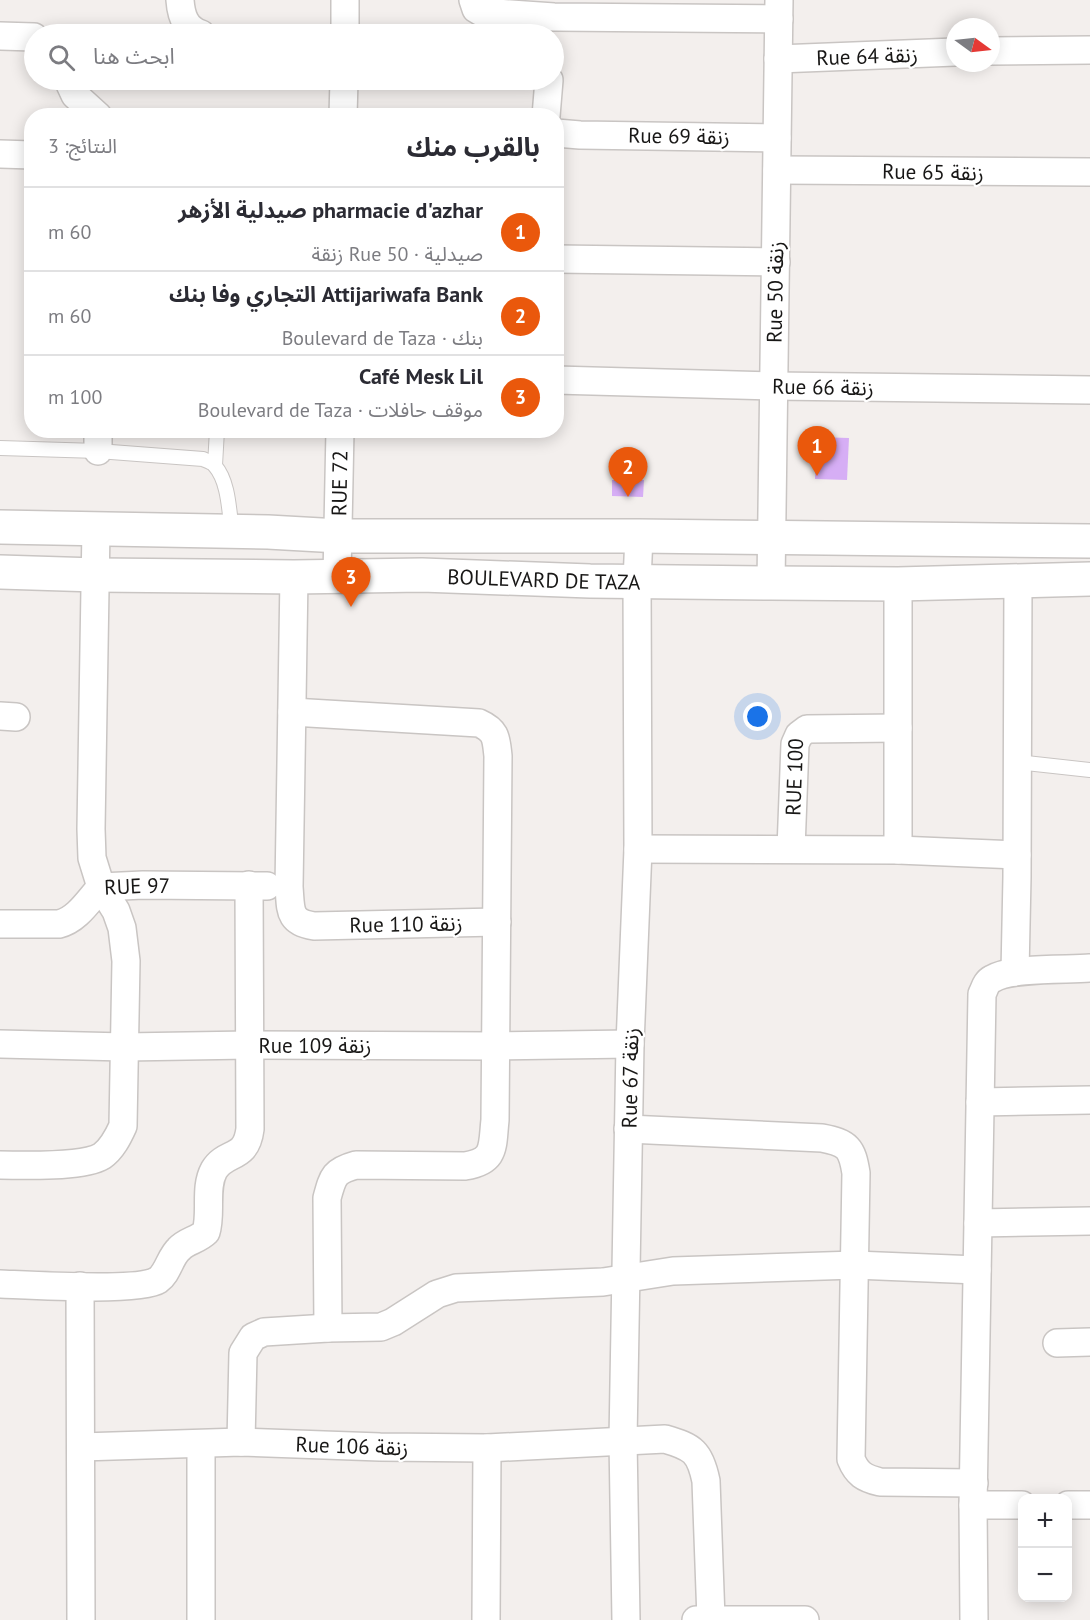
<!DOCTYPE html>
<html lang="ar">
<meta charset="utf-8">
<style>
:root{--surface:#fff;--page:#f2f2f3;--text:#2b2b33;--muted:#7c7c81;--line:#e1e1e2;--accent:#ea580c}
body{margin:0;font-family:"PT Sans","Noto Sans Arabic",sans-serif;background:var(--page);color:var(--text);direction:rtl}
.controls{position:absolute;right:18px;bottom:18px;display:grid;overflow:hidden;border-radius:12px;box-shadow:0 3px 15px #0003}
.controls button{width:54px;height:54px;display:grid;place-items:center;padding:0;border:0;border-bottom:2px solid var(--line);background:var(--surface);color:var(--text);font:30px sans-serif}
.compass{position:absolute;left:946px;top:18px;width:54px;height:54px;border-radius:50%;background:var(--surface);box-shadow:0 3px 15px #0003;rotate:105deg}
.you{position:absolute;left:758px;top:717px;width:21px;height:21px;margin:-15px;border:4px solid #fff;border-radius:50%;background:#1a73e8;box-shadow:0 0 0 9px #1a73e833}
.badge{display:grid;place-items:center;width:39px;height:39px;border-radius:50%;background:var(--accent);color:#fff;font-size:20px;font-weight:700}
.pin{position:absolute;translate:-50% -50px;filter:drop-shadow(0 2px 3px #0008)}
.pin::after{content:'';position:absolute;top:32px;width:21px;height:18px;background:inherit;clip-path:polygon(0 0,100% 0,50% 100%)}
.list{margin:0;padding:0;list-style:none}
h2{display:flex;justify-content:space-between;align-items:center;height:78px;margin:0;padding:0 24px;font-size:26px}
h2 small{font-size:20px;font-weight:400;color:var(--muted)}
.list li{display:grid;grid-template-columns:39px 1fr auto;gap:18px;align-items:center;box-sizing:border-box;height:84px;padding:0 24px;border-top:2px solid var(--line)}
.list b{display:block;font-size:22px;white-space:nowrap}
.list p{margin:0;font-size:20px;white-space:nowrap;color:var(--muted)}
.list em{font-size:20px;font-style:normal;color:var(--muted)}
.icon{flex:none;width:33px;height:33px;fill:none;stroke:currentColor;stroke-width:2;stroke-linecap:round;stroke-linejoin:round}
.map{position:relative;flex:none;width:1090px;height:1620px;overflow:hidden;direction:ltr}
.search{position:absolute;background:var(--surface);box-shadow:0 3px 15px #0003;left:24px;top:24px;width:540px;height:66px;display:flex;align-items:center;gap:15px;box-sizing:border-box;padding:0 21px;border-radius:33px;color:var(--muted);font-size:22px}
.panel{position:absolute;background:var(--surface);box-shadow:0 3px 15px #0003;left:24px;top:108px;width:540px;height:330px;border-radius:24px;direction:rtl}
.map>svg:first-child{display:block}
</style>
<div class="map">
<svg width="1090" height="1620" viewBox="0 0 1090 1620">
<rect width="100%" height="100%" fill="#f3efed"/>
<g fill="#d6aef5">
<polygon points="816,437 849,438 847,480 815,479"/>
<polygon points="612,480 644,480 643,497 612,496"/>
</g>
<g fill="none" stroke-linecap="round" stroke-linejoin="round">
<g stroke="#c9c5c3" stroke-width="16">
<g id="lane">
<path d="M0 448 98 451 203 459C207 461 213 463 215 466 229 482 229 512 232 532"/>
<polyline points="215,465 217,430"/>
<polyline points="1017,762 1090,770"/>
</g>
</g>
<g stroke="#c9c5c3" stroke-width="30">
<g id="street">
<path d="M180 0C181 15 185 29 201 34"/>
<polyline points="473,0 476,9 481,12 554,17 779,19"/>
<polyline points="345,34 345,0"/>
<polyline points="0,36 34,37"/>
<polyline points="991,51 1090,50"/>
<polyline points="778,59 955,52"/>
<polyline points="68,80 75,95 98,116"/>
<polyline points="343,116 344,80"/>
<polyline points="546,116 549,80"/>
<polyline points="556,133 580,135 777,138"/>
<polyline points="0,154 32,155"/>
<polyline points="777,170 1090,172"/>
<polyline points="556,259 776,262"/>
<polyline points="556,380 774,386 1090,390"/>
<polyline points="98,430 98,451"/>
<path id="s1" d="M337 576 340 430"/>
<path d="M294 577 289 887C291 910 288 922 314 926L497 922"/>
<polyline points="771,583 779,0"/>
<path d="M292 712 479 723C497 731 496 739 498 756L495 1120C492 1147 496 1161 465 1166L356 1165C334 1171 333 1176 327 1198L328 1328"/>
<polyline points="0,716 16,717"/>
<polyline points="638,849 898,850 1017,855"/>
<path id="s2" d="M791 849 795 744 799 735 807 729 898 728"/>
<polyline points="898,850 898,584"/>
<path id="s3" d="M0 924H59C77 920 89 900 101 887L143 885 267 886"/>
<polyline points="1015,972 1017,877 1018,580"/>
<polyline points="0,1044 125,1047 249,1045 496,1046 630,1044"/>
<polyline points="980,1102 1090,1100"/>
<path d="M628 1129 822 1138C848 1143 852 1148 856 1173L851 1459C857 1474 864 1478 880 1482L974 1483"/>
<path d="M0 1165C24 1165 82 1168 102 1156 112 1149 118 1137 123 1126L126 961 122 928 116 911 101 887 92 858 91 829 96 528"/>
<polyline points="978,1223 1090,1221"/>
<path d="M0 1284C27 1285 140 1292 158 1280 168 1273 170 1257 179 1249 186 1241 198 1240 206 1232 212 1213 204 1188 214 1170 226 1150 246 1161 250 1129L249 885"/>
<polyline points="80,1286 81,1620"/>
<polyline points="1057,1343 1090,1342"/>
<polyline points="241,1442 243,1353 253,1337 264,1332 328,1328 381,1327 393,1322 437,1294 456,1288 603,1282 673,1271 855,1265 977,1270"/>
<path d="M81 1447 241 1442 380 1447 487 1448 665 1439C693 1447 700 1452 706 1481L711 1619"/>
<polyline points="973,1505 1022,1505"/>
<polyline points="1068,1505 1090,1505"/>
<polyline points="201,1620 201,1445"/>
<polyline points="486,1620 487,1448"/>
<polyline points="626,1620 623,1440 630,1044 638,849 637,581 639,536"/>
<polyline points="696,1620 805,1620"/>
<path d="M974 1620 973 1505 982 994C985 988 986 982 992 979 1011 967 1067 970 1090 968"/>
</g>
</g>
<g stroke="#c9c5c3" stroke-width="36">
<g id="secondary">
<polyline points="0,527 268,532 339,536 639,536 1090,541"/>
<path id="s4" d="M0 572 96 575 294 577 422 575 590 581 771 583 898 584 1090 579"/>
</g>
</g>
<use href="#lane" stroke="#fff" stroke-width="14"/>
<use href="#street" stroke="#fff" stroke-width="27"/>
<use href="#secondary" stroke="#fff" stroke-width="33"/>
</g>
<g text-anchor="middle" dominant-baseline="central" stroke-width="4.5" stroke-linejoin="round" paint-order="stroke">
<g font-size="21" fill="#181716" stroke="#fff">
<text transform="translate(867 56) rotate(-2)">Rue 64 زنقة</text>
<text transform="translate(679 136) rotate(1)">Rue 69 زنقة</text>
<text transform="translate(933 172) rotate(1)">Rue 65 زنقة</text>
<text transform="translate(775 292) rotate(-89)">Rue 50 زنقة</text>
<text transform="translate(823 387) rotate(1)">Rue 66 زنقة</text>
<text stroke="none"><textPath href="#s1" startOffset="93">RUE 72</textPath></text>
<text stroke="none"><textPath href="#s4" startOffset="544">BOULEVARD DE TAZA</textPath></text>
<text stroke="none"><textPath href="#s2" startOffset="72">RUE 100</textPath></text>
<text stroke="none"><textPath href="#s3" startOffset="152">RUE 97</textPath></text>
<text transform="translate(406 924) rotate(-1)">Rue 110 زنقة</text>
<text x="315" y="1045">Rue 109 زنقة</text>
<text transform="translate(630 1078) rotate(-89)">Rue 67 زنقة</text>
<text transform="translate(352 1446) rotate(2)">Rue 106 زنقة</text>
</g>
</g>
</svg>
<div class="controls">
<button>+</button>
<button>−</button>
</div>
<svg class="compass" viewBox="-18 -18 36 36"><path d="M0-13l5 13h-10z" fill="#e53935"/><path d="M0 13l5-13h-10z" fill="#7c7c81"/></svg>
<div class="you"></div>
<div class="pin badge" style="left:817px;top:476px">1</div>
<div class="pin badge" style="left:628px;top:497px">2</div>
<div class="pin badge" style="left:351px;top:607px">3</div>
<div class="search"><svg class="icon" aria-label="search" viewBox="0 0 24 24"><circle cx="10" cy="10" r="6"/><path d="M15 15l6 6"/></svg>ابحث هنا</div>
<section class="panel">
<h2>بالقرب منك<small>النتائج: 3</small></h2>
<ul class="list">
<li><span class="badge">1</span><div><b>pharmacie d'azhar صيدلية الأزهر</b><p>صيدلية · Rue 50 زنقة</p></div><em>60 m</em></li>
<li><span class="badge">2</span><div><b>Attijariwafa Bank التجاري وفا بنك</b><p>بنك · Boulevard de Taza</p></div><em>60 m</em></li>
<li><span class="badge">3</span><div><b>Café Mesk Lil</b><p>موقف حافلات · Boulevard de Taza</p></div><em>100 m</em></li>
</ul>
</section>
</div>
